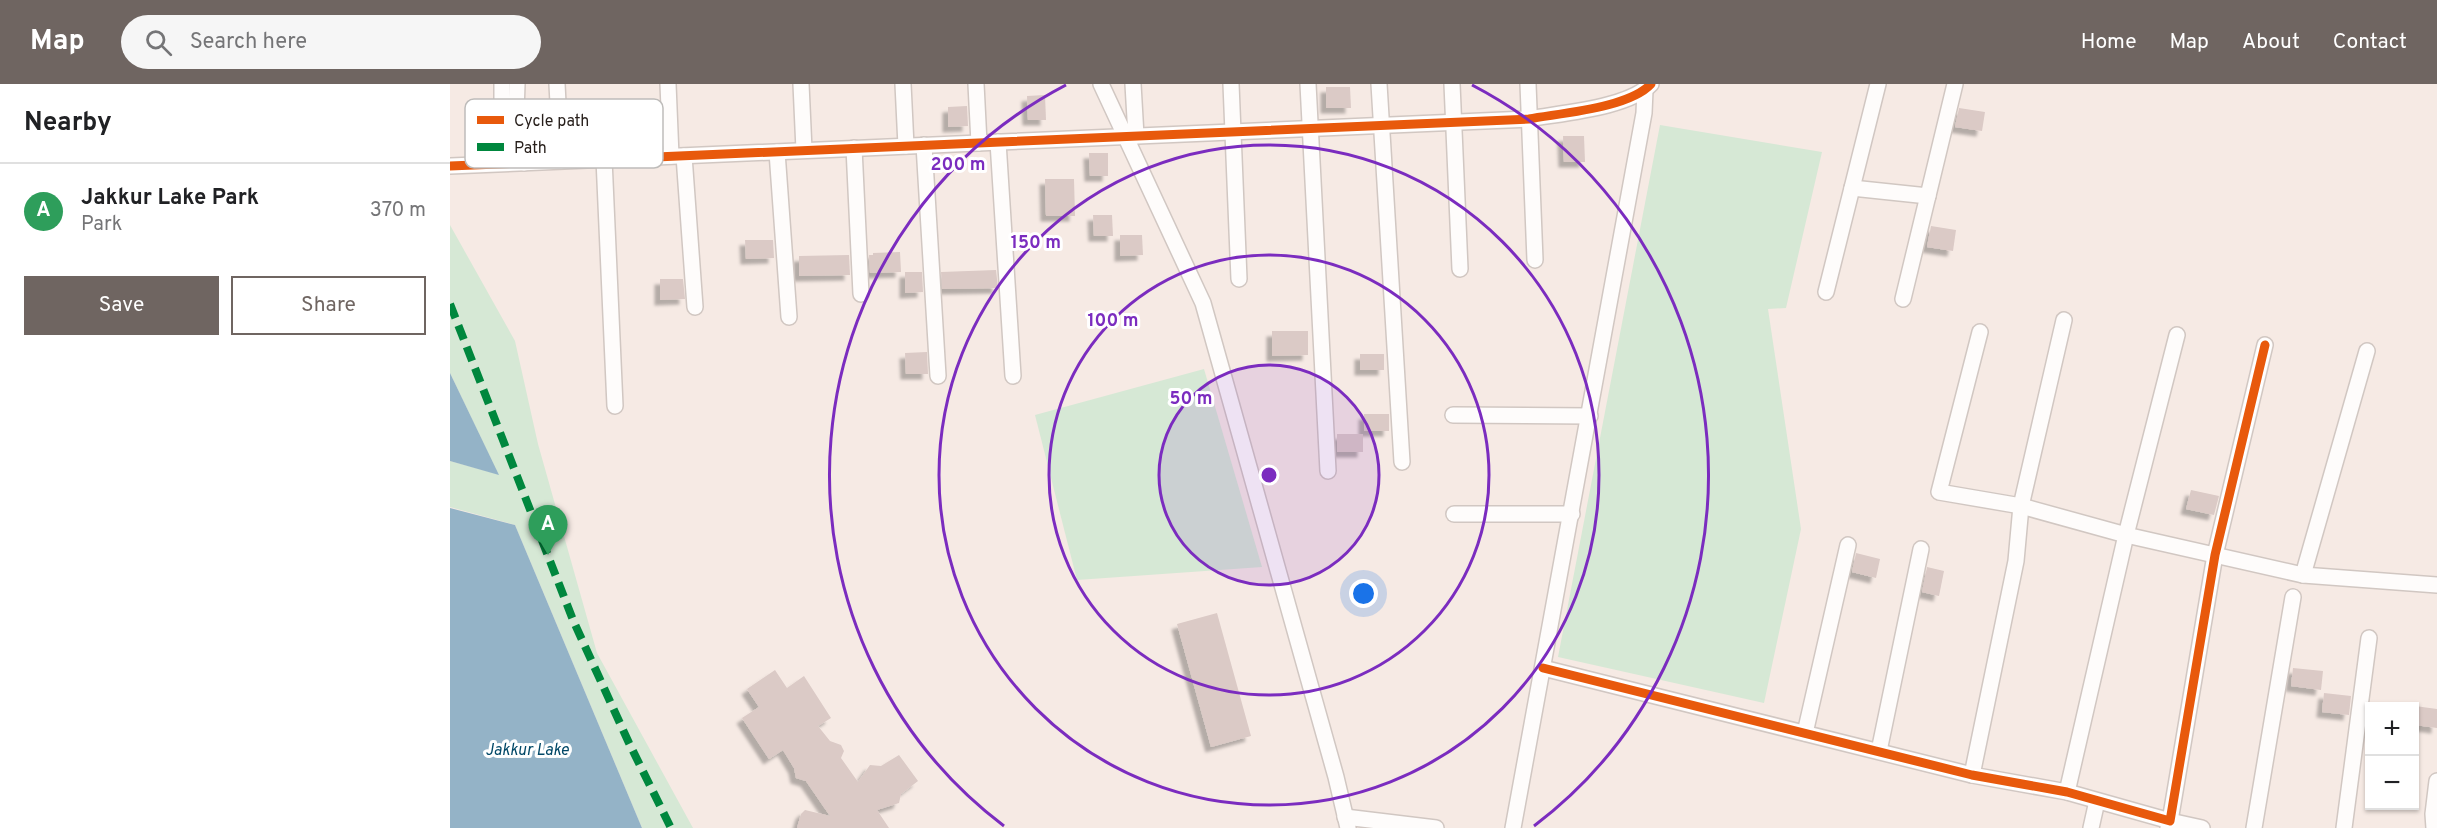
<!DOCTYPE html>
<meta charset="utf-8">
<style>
:root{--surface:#fff;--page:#f6f6f6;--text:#202124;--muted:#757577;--line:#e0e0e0;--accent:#6f6561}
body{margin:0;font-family:Overpass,sans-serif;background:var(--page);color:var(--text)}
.controls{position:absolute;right:18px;bottom:18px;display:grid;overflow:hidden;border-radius:0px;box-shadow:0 2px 4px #0004}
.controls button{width:54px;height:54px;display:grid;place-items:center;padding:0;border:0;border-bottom:2px solid var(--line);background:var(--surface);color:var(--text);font:30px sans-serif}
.you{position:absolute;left:914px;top:510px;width:21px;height:21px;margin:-15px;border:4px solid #fff;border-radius:50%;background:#1a73e8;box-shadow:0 0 0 9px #1a73e833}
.badge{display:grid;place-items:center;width:39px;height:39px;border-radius:50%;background:var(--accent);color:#fff;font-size:20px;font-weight:700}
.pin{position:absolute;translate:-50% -50px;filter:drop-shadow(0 2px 3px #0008)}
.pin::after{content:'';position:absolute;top:32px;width:21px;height:18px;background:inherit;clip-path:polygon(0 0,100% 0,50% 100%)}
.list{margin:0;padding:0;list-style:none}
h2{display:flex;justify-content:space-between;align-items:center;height:78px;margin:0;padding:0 24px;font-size:26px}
h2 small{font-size:20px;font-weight:400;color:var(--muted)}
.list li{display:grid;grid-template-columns:39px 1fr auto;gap:18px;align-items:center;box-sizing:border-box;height:96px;padding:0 24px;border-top:2px solid var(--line)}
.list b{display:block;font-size:22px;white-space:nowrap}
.list p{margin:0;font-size:20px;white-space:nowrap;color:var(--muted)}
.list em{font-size:20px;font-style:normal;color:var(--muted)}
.actions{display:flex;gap:12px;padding:18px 24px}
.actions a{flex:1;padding:14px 0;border:2px solid var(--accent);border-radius:0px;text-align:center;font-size:21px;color:var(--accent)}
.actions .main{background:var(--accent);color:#fff}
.icon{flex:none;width:33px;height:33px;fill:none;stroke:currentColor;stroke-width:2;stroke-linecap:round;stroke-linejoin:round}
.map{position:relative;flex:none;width:1987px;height:744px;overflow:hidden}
header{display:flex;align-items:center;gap:36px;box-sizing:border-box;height:84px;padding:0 30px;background:var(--accent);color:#fff}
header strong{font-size:28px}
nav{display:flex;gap:33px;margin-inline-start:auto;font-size:21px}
.search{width:420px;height:54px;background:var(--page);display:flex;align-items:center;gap:15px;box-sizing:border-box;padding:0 21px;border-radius:33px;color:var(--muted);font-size:22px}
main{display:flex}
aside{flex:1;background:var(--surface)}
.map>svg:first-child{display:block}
</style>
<header>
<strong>Map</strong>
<div class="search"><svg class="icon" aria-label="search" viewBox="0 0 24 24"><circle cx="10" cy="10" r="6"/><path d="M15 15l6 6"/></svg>Search here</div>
<nav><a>Home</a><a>Map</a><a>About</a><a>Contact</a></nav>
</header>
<main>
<aside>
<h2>Nearby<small></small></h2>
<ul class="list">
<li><span class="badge" style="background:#2e9e5b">A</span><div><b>Jakkur Lake Park</b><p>Park</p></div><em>370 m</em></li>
</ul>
<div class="actions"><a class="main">Save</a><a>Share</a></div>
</aside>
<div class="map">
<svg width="1987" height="744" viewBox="0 0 1987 744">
<defs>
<filter id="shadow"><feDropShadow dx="-5.5" dy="5.5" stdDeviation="1.5" flood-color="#0004"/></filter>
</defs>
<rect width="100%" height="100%" fill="#f6eae4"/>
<g fill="#d6e8d5">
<polygon points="1210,41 1372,68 1336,224 1318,225 1351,445 1314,619 1108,573"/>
<polygon points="0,141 65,257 88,360 147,569 243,744 192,744 65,441 0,423 0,377 48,390 0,289"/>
<polygon points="754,285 812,483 627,496 585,331"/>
</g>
<g fill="#94b3c7">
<polygon points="0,289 49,391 0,377"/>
<polygon points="0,424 65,441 192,744 0,744"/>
</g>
<g fill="#dbcac6" filter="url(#shadow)">
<polygon points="876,3 900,3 901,24 876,24"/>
<polygon points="595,11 596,36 578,36 577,12"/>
<polygon points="517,22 518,42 498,43 498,23"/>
<polygon points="1509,24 1535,28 1532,47 1505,43"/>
<polygon points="1113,52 1134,52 1135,78 1114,78"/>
<polygon points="639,69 658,69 658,92 640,92"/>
<polygon points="595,95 624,95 625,132 596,132"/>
<polygon points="643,131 662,131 663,152 644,152"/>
<polygon points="1481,142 1506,146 1503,167 1477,163"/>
<polygon points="670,151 692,151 693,171 670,172"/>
<polygon points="295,156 323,156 324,174 296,175"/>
<polygon points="450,168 451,188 420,189 419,171 423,171 423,169"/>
<polygon points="399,171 400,191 349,192 349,172"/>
<polygon points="546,186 548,204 492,205 491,188"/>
<polygon points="455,188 472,188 473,208 455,209"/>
<polygon points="210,195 233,195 235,215 210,216"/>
<polygon points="822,247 858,247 858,271 822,272"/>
<polygon points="477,268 478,290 456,290 455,269"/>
<rect x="910" y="270" width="24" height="16"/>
<rect x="914" y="330" width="25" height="17"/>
<rect x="887" y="350" width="26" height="18"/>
<polygon points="1741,406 1769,412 1764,431 1736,425"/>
<polygon points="1406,469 1430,475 1426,494 1402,488"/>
<polygon points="1477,483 1494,487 1489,512 1472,508"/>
<polygon points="767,529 801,652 761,663 727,540"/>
<polygon points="1843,584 1873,587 1871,606 1841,602"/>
<polygon points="325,586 337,604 354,592 381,634 368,642 380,657 391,661 394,667 391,674 408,698 420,681 431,682 449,671 468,697 451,710 449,719 427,726 439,744 347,744 351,730 355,726 380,732 356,697 346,694 344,684 333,666 319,675 292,634 309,623 297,605"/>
<polygon points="1874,609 1901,612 1899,631 1872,628"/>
<polygon points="1965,622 1987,625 1987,644 1965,641"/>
</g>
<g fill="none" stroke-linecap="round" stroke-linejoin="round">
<g stroke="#d1c7c2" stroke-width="18">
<g id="minor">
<polyline points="52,0 52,20 66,29"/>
<polyline points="107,0 111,77"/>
<polyline points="218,0 221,72"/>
<polyline points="351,0 354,66"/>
<polyline points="453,0 456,62"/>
<polyline points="526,0 529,59"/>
<polyline points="651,0 753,219 886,693 898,744"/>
<polyline points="683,0 686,52"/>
<polyline points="781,0 789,195"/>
<polyline points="858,0 878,387"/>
<polyline points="929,0 952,378"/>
<polyline points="1002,0 1010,185"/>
<polyline points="1078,0 1085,176"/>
<polyline points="66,29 67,0"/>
<polyline points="548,58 563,292"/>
<polyline points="474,61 488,292"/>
<polyline points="404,64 411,210"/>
<polyline points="327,68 339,233"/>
<polyline points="234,72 245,223"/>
<polyline points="154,75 165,322"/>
<polyline points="59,79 58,38 66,29 73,38 74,79"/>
<path d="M0 82 1079 35C1111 29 1179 24 1201 0"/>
<polyline points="1402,104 1478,112"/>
<polyline points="1376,208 1428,0"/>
<polyline points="1453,215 1505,0"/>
<polyline points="1530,248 1489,408 1571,422 1676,451 1853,491 1987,501"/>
<polyline points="1003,331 1140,332"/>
<polyline points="1004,430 1122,430"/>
<polyline points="1853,491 1917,267"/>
<polyline points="1093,584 1522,691 1617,708 1720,737 1765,471 1815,261"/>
<polyline points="1355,649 1398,461"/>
<polyline points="1429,667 1471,465"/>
<polyline points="1522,691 1566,477 1571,422 1614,236"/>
<polyline points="1617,708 1676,451 1727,251"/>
<polyline points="895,733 986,744"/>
<polyline points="1063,744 1194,29 1195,6"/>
<polyline points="1641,744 1647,717"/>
<polyline points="1718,744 1720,737 1752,744"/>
<polyline points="1804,744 1843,513"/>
<polyline points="1894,744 1919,554"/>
<polyline points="1984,744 1983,730 1987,697"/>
</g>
</g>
<use href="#minor" stroke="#fefcfb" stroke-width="15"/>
<polyline stroke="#00873e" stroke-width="8" stroke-dasharray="15 8" stroke-linecap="butt" points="0,220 123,536 179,659 221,744"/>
<g stroke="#fff" stroke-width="13">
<g id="cycleway">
<path d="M0 82 1079 35C1111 29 1179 24 1201 0"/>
<polyline points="1093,584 1522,691 1617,708 1720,737 1765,471 1815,261"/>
</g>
</g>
<use href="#cycleway" stroke="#e8590c" stroke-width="9"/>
</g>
<circle cx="819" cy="391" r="110" fill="#7b2cbf" fill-opacity=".12"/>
<g fill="none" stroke="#7b2cbf" stroke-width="3">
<circle cx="819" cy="391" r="110"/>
<circle cx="819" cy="391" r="220"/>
<circle cx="819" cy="391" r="330"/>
<path d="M554 742A440 440 0 0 1 616 1M1022 1A440 440 0 0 1 1084 742"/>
</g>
<g text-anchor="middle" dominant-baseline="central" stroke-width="6" stroke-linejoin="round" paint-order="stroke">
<g font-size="16" font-style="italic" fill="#024867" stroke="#fff">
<text x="77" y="667">Jakkur Lake</text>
</g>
</g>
<rect x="15" y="15" width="198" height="69" rx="9" fill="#fff" stroke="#bebcba" stroke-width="1.5"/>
<rect x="27" y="32" width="27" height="8" fill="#e8590c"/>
<rect x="27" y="59" width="27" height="8" fill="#00873e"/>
<g font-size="16" fill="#261e1a">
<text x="64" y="42">Cycle path</text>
<text x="64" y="69">Path</text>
</g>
<circle cx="819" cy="391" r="9" fill="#7b2cbf" stroke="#fff" stroke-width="3"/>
<g font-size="18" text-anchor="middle" font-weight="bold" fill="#7b2cbf" stroke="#fff" stroke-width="6" stroke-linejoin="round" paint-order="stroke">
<text x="508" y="86">200 m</text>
<text x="586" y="164">150 m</text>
<text x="663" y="242">100 m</text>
<text x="741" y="320">50 m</text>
</g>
</svg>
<div class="controls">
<button>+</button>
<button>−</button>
</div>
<div class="you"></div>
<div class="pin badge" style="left:98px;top:471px;background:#2e9e5b">A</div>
</div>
</main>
